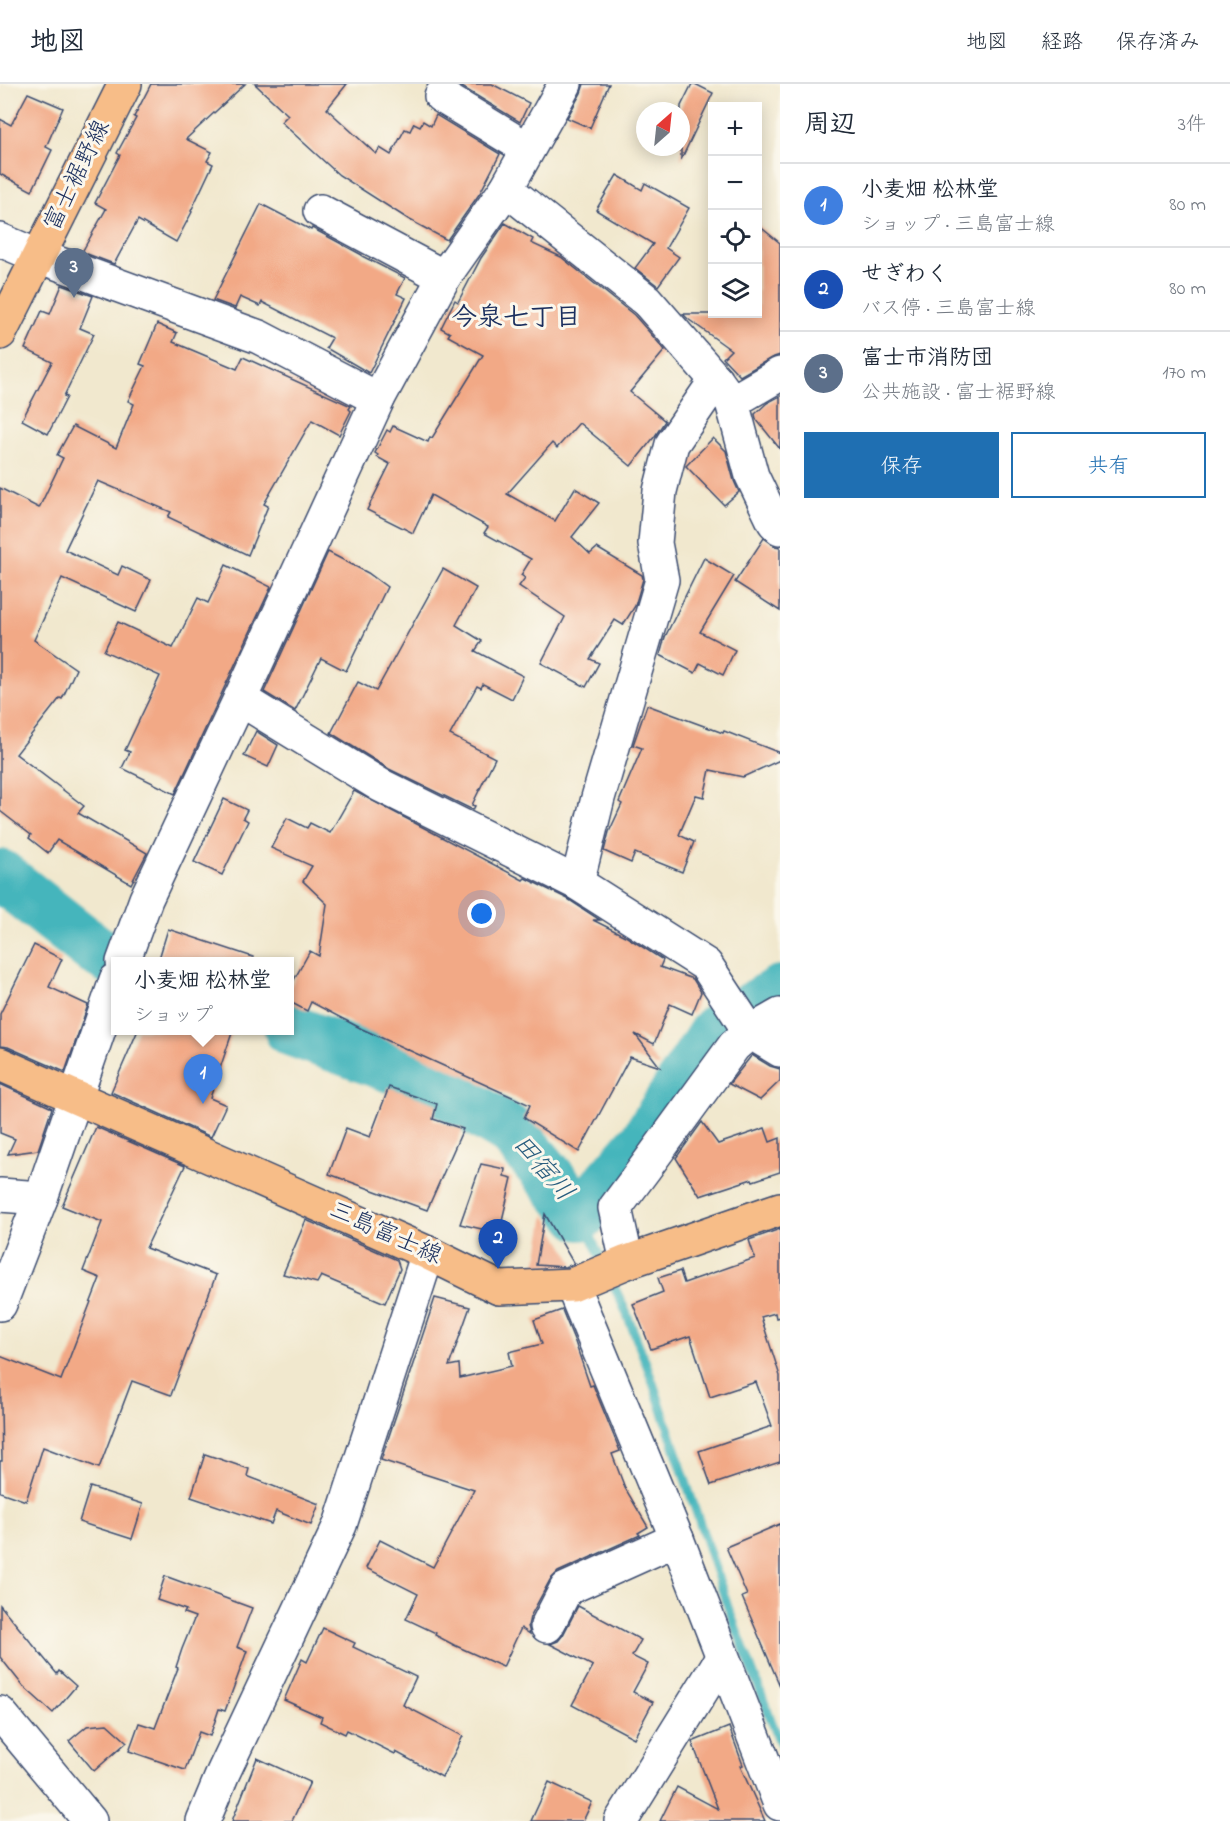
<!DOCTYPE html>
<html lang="ja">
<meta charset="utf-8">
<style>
:root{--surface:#fff;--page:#f2f2f3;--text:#1f2937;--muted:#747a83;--line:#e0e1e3;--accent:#1f6fb2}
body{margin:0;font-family:"Indie Flower","Klee One",sans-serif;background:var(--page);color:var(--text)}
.controls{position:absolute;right:18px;top:18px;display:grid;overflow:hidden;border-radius:0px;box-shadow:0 3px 15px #0003}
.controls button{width:54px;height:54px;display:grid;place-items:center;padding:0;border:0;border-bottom:2px solid var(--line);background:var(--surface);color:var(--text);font:30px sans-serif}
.compass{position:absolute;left:636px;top:18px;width:54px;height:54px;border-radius:50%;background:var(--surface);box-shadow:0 3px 15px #0003;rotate:27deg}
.you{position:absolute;left:482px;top:830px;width:21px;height:21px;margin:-15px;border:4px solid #fff;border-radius:50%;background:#1a73e8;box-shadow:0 0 0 9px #1a73e833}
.badge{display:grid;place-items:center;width:39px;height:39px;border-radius:50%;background:var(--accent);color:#fff;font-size:20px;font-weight:700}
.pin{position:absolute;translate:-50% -50px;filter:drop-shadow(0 2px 3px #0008)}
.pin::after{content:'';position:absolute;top:32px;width:21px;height:18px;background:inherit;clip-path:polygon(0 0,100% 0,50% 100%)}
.popup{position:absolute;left:111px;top:873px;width:183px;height:78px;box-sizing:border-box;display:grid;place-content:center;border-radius:0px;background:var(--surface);filter:drop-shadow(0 2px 4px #0005);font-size:20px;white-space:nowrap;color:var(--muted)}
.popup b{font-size:22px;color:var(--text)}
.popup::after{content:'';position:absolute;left:50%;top:100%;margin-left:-12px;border:12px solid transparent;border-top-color:var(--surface)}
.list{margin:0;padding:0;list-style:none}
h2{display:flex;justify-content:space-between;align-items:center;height:78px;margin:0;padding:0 24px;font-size:26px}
h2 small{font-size:20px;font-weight:400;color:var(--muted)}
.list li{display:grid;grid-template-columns:39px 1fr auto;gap:18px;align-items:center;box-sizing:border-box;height:84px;padding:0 24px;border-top:2px solid var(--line)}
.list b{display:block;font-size:22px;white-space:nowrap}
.list p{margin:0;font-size:20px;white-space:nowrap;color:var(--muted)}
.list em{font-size:20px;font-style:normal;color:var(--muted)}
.actions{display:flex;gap:12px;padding:18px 24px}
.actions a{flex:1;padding:14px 0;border:2px solid var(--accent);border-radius:0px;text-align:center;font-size:21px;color:var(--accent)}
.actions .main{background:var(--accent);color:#fff}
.icon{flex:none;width:33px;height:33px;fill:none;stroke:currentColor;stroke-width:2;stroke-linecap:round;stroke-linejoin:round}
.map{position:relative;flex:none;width:780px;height:1737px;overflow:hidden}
header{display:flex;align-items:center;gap:36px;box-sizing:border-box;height:84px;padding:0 30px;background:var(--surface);border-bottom:2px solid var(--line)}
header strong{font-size:28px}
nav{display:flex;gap:33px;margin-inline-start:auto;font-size:21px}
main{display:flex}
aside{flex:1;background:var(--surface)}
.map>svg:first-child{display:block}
</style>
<header>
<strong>地図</strong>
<nav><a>地図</a><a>経路</a><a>保存済み</a></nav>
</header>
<main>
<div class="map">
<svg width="780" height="1737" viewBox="0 0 780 1737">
<rect width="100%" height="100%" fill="#fbf7ec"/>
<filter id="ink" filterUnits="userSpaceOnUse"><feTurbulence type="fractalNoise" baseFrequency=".0167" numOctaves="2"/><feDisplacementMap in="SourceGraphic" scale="12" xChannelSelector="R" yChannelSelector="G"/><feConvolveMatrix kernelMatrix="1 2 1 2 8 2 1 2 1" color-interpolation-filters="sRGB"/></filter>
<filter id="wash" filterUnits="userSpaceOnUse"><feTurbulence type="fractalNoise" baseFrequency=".008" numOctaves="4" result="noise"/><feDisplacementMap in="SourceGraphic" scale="24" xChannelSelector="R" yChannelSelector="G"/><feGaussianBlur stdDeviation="1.35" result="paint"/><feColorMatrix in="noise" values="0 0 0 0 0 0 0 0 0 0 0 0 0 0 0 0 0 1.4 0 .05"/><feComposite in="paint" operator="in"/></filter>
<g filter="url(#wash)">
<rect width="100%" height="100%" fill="#f1e8ce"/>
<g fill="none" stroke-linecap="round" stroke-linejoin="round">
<polyline stroke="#45b5bc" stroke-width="9" points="581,1131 626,1228 649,1287 728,1523 780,1659"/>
<g stroke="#45b5bc" stroke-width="52">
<polyline points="0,791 94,865 116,878"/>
<polyline points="290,946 424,995 512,1048 581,1131 645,1057 715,947 780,907"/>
</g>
</g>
<g id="blocks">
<g fill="#f2a986">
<polygon points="151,0 245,0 186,55 212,68 207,77 213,80 191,127 192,128 176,158 138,136 114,180 82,168 106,125 95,119 120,71 117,69 136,34 134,33"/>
<polygon points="255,0 347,0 327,25 376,70 380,64 391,71 405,45 410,47 414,39 420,42 423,37 431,42 436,31 500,70 480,109 447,156 408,135 339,91 281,38 288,31"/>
<polygon points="457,0 492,0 529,19 520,38"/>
<polygon points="584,0 609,0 590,44 567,34 581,9"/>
<polygon points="692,0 695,0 713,9 681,76 681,22"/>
<polygon points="28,9 63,24 46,63 52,66 32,107 0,90 0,35 11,41"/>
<polygon points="617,91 642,106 645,99 689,124 666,164 679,173 658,202 635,184 653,160 596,126"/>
<polygon points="261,120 311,146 312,144 362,171 362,172 405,194 397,210 406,214 369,289 326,264 332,254 262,218 260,222 240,213 235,224 213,216"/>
<polygon points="505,139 533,155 531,159 561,173 634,231 665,266 630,308 665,337 655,352 631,382 579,339 557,364 552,359 507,410 555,437 575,404 599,419 572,453 590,470 597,464 642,491 643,495 635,522 623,541 615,536 590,575 599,579 586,603 541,579 565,533 519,502 525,494 521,491 531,475 484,449 488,443 431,411 413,449 367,426 390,380 377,373 378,371 375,369 387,346 390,348 393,342 428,358 430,353 432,354 483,271 448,252 450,249 441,244 455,216 458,218 481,174"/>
<polygon points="758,141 780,159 780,271 771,274 740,292 723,274 731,266 688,235 683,230 758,230"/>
<polygon points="62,201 93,212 80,244 94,250 64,312 67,313 48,350 22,336 52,278 25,265 42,227 50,230"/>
<polygon points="157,240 177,249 173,258 237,285 243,273 351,322 349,325 351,327 339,351 312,336 264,420 268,422 248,471 168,433 171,428 98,397 65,466 118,491 122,482 151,496 136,528 62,494 34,556 76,585 62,615 60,614 16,670 84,722 78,729 147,769 131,800 57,756 48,769 29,754 31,751 0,727 0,404 39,424 63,374 57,371 73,342 116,364 134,320 128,317 145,282 140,280"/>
<polygon points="780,312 780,365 756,335 755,330 767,319"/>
<polygon points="713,354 726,367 734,397 739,408 724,421 686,382"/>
<polygon points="764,454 775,462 780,463 780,527 735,498"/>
<polygon points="328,468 368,489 387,503 346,587 321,574 295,627 264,608"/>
<polygon points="704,474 734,492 700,548 735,566 723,591 700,579 695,589 660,571 665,553"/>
<polygon points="226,481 271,503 175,710 122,684 130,668 125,666 160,592 104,567 118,538 173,564 198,514 208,519"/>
<polygon points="443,485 476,504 456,541 482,557 475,567 523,592 512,615 483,600 481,604 477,602 450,651 495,674 472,721 475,722 473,726 389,685 331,649 358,598 376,607"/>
<polygon points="647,621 723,649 724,647 780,669 780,676 743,693 710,686 704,713 696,711 679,751 694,758 682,788 635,769 631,779 604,767 609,748 622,720 619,718 642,664 633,661"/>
<polygon points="256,647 278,661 268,683 244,672"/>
<polygon points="354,707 523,796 525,794 568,815 600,836 593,836 627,853 663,876 660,883 693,895 701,908 692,930 670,920 654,960 635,950 660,983 630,973 579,1068 524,1034 530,1021 362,945 311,918 307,927 290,918 290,903 310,867 319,872 327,820 303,797 312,782 271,764 287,734 307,744 310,739 330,749"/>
<polygon points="224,715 247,726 243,734 248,737 222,791 194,778"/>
<polygon points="168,845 253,873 252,878 158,878"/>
<polygon points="34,861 62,875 49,903 88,921 65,988 8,963 0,962 0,930"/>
<polygon points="138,946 233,946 210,1014 226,1021 211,1053 111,1008"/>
<polygon points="752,971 770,982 780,985 780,997 760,1016 729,1000"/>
<polygon points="0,1000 52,1024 38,1066 8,1070 15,1055 0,1049"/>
<polygon points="389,1003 437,1020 433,1035 463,1045 427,1126 329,1090 346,1044 370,1053"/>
<polygon points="702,1038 718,1060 765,1044 770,1058 780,1054 780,1088 753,1097 752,1095 700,1112 676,1074"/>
<polygon points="96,1043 185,1082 146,1164 216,1191 171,1311 132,1297 99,1384 43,1363 26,1417 0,1408 0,1377 2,1377 0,1272 61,1296 100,1194 83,1187 102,1138 62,1122"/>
<polygon points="481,1080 505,1085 504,1092 512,1094 499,1149 460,1140"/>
<polygon points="545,1130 574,1180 565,1183 536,1181"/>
<polygon points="306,1136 397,1176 400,1185 385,1219 321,1192 317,1199 283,1190"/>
<polygon points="780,1145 780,1233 776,1234 775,1229 761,1233 780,1292 780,1378 711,1401 699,1367 772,1342 756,1298 710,1313 690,1252 651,1265 633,1220 663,1208 658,1194 680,1187 684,1199 755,1174 749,1156"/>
<polygon points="435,1214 470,1223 449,1282 459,1280 460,1294 512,1282 509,1268 542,1260 534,1236 562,1226 575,1258 590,1302 593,1301 620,1367 612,1370 625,1404 648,1443 638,1449 640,1451 558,1488 550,1496 530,1533 528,1542 530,1550 521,1544 503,1583 454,1561 435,1551 436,1549 406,1535 418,1510 366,1484 380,1456 433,1483 474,1406 381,1376"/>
<polygon points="205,1370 249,1385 247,1392 319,1420 311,1441 276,1427 271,1440 191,1413"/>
<polygon points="90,1403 143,1420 132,1455 79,1438"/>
<polygon points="780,1440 780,1602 742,1513 747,1511 726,1463"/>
<polygon points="165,1492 252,1524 237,1563 247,1567 225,1627 219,1625 210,1652 199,1648 185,1686 129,1667 139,1639 155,1644 178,1584 176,1583 182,1565 195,1533 184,1529 186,1526 157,1516"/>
<polygon points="0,1521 57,1590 59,1587 76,1602 53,1629 23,1602 0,1573"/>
<polygon points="578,1522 641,1556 632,1572 648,1580 633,1608 653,1618 634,1654 572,1621 593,1582 550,1560 558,1557 563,1551"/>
<polygon points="323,1544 355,1559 353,1563 416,1593 403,1621 463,1652 442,1693 396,1668 395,1670 347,1646 345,1650 320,1638 322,1633 284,1616 302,1575 307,1578"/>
<polygon points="107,1640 127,1658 94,1687 69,1657 87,1642"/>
<polygon points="729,1643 743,1681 740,1682 765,1737 660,1737 677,1703 718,1725 692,1658"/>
<polygon points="257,1674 310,1698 292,1737 232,1737"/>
<polygon points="549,1698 592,1718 583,1737 531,1737"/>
</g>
</g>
</g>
<g filter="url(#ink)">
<use href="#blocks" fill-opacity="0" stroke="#3b4b6f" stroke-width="1.5"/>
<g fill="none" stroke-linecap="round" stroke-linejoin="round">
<g stroke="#3b4b6f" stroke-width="36">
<g id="minor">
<polyline points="441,12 528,65"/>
<polyline points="506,105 647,217 716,296 732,318 752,392 774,438 780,444"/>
<polyline points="320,127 444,193"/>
<polyline points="0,156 38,172 259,253 378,315"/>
<polyline points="732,318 780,290"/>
<polyline points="240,615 380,701 577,799 706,881 750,948 780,966"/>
<polyline points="577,799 598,714 662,496 655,459 660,407 672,360 716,296"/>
<polyline points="123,878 146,815 240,615 378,315 444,193 506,105 565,0"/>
<polyline points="0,1111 41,1114"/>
<polyline points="627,1178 615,1124 645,1084 734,962 750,948 780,931"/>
<polyline points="572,1201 677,1455 780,1720"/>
<polyline points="0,1220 41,1114 116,896"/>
<polyline points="547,1542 566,1505 677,1455"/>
<polyline points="0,1629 90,1737"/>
<polyline points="203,1737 223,1689 340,1441 428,1169"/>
<polyline points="621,1737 722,1574"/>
</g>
</g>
<g stroke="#3b4b6f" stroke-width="36">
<g id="major">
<polyline points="0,249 125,0"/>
<polyline points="0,980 428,1169 499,1204 572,1201 627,1178 780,1125"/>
</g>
</g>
<use href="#minor" stroke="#fff" stroke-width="33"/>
<use href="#major" stroke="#f7bd88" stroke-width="33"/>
</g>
</g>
<g text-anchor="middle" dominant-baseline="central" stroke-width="6" stroke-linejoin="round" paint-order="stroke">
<g font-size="24" fill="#1b2f5e" stroke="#fbf7ec">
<text transform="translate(78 92) rotate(-64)">富士裾野線</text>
<text transform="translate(385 1150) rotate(24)">三島富士線</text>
</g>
<g font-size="26" font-weight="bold" fill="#1b2f5e" stroke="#fbf7ec">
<text x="516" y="235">今泉七丁目</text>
</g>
<g font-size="26" font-style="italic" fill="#2a5e7f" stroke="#fbf7ec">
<text transform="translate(542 1085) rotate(49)">田宿川</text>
</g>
</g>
</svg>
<div class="controls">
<button>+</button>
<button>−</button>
<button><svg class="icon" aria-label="locate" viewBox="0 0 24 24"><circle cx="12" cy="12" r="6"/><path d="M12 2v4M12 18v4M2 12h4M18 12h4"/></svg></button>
<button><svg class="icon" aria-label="layers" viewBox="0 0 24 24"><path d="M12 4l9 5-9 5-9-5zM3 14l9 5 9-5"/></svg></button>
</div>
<svg class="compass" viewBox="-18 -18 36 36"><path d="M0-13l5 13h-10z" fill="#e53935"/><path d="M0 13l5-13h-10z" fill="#747a83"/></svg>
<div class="you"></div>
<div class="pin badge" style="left:203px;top:1020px;background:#3f7fe0">1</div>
<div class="popup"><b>小麦畑 松林堂</b>ショップ</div>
<div class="pin badge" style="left:498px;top:1185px;background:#1a4fb4">2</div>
<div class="pin badge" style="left:74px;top:214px;background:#5c6f8a">3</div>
</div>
<aside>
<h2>周辺<small>3件</small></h2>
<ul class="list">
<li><span class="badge" style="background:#3f7fe0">1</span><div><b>小麦畑 松林堂</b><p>ショップ · 三島富士線</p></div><em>80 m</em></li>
<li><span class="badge" style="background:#1a4fb4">2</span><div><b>せぎわく</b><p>バス停 · 三島富士線</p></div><em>80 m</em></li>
<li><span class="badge" style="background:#5c6f8a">3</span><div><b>富士市消防団</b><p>公共施設 · 富士裾野線</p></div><em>170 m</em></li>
</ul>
<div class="actions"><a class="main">保存</a><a>共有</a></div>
</aside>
</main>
